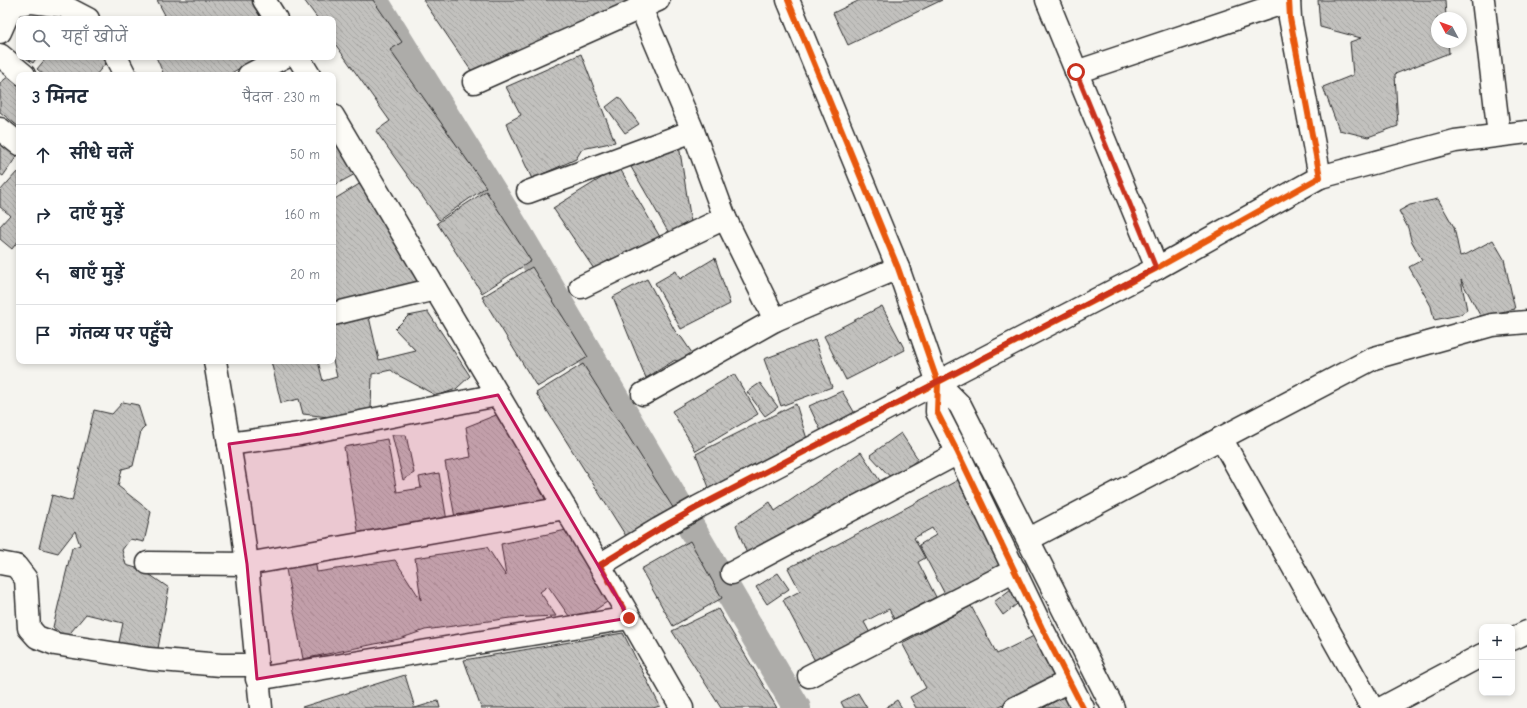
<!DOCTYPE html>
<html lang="hi">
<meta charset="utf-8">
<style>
:root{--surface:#fff;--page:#f2f2f3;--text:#1f2937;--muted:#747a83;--line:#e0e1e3}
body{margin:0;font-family:"Comic Neue","Playpen Sans Deva",sans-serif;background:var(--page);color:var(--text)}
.controls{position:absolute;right:12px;bottom:12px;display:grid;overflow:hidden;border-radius:8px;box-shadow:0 2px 6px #0003}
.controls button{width:36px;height:36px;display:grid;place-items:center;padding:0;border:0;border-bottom:1px solid var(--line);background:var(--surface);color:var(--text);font:20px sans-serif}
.compass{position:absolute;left:1431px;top:12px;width:36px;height:36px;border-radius:50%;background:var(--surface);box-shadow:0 2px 6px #0003;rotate:311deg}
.stop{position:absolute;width:12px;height:12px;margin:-9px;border:3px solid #c8321e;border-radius:50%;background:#fff}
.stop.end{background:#c8321e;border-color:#fff;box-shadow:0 1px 4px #0008}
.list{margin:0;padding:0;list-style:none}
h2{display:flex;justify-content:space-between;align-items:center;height:52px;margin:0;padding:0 16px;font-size:17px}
h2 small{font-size:13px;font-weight:400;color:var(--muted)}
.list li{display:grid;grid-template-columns:26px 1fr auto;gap:12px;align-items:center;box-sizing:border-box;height:60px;padding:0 16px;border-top:1px solid var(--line)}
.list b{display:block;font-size:15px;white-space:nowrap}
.list em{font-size:13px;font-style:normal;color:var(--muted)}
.icon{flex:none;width:22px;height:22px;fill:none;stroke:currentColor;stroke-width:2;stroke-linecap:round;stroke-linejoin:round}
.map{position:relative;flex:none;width:1527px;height:708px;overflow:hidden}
.search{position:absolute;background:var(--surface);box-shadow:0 2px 6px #0003;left:16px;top:16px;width:320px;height:44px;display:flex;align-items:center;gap:10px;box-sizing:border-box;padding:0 14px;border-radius:8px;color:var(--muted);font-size:15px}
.panel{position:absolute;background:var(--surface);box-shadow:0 2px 6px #0003;left:16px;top:72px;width:320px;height:292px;border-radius:8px}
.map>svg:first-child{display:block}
</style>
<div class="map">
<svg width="1527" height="708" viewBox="0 0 1527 708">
<defs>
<pattern id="building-back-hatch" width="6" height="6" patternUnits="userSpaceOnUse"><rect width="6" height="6" fill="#c2c1be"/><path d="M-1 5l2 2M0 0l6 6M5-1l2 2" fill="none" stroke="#a7a6a3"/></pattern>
</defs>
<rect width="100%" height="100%" fill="#f5f4ef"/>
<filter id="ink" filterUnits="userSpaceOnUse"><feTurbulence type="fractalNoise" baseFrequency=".025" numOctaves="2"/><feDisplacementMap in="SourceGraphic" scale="8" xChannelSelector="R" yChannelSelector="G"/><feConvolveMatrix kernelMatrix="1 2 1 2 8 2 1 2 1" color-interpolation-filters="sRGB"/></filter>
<g filter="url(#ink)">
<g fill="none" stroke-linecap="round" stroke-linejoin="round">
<polyline stroke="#adaca9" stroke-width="28" points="374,0 519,234 797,708"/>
</g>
<g fill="url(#building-back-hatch)" stroke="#2b2b2b">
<polygon points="157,0 253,0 265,19 159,19 165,15"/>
<polygon points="304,0 373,0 402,42 390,50 486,187 439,220 376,131 390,121 333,41 333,19 318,19"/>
<polygon points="423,0 637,0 472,72"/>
<polygon points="860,0 942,0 848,45 833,13"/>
<polygon points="1318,0 1445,0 1446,18 1437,18 1437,42 1448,42 1449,53 1395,74 1398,126 1368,137 1339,130 1323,87 1353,75 1350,42 1361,38 1320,27"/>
<polygon points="581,54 615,142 582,149 576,159 532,179 506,123 521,115 506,87"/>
<polygon points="24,57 37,57 33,63"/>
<polygon points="47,57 108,57 109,59 96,75 44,75 37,69"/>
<polygon points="156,57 259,57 228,75 164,75"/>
<polygon points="9,76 19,84 19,127 0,112 0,83"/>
<polygon points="619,97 639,124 625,133 606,107"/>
<polygon points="333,126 359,172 333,186"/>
<polygon points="0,137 19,153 3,176 0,174"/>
<polygon points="679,145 691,222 670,235 631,167"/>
<polygon points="619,167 660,237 625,258 611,259 594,269 553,208"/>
<polygon points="17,172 19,174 19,242 18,241 12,249 0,239 0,226 10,215 0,207 0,191"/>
<polygon points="366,180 422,285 333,308 333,200"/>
<polygon points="486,191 531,261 482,293 437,223"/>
<polygon points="1438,199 1454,227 1460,256 1467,254 1493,240 1504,259 1515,309 1488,315 1482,319 1461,280 1467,310 1459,315 1434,320 1431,306 1409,267 1422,260 1411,240 1408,228 1399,211 1410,205"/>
<polygon points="715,258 730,304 681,329 655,283 676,271 680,279"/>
<polygon points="532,267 588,357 537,387 482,297"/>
<polygon points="647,279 675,331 682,338 696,359 686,366 675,360 646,378 613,297"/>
<polygon points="882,306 905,350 846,380 824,336"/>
<polygon points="428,312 470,376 456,389 437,396 396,374 391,370 372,374 371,411 337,418 303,414 299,399 281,403 271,361 318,361 323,381 337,377 333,360 333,326 369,317 379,360 416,351 395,329 408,316"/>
<polygon points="815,340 832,387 781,406 764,359"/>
<polygon points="583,364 677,514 631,544 536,393"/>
<polygon points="734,374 758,414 696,451 672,411"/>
<polygon points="760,383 778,407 765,416 747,392"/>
<polygon points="842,391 857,417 822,433 809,406"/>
<polygon points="123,402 138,405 145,427 141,431 133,466 122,469 118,486 151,512 144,542 130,539 122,550 126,565 143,570 169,588 157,654 118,647 123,623 86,614 66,638 53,627 72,548 80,545 75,531 58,553 39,548 52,495 72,501 94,410 112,414"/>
<polygon points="796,404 807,439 710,490 696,454"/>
<polygon points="501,413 546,501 455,518 445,462 471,457 466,427"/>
<polygon points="901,433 918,459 893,480 870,455"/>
<polygon points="392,435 406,435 414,473 403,480"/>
<polygon points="387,439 397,492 421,488 419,477 439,473 447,521 359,537 344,447"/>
<polygon points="861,452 882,484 747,554 736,525 770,502 775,511"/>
<polygon points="962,478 1005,565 947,598 919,545 936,535 932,528 914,538 925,558 918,562 936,597 894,619 889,609 864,622 871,635 816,663 783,600 800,591 788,568 822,551 823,552"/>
<polygon points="571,529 610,600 592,612 569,616 548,586 540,592 556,616 510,618 425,630 399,639 303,659 285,564 315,560 317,572 395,560 421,600 415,558 487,547 506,576 501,544"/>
<polygon points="690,541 722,598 673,626 641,569"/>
<polygon points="778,573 789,589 767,604 756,587"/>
<polygon points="1011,589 1021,601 1003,615 994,602"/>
<polygon points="971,606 997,654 1040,633 1059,675 996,708 916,708 910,697 926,688 902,643"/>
<polygon points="718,609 777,708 721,708 672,631"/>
<polygon points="623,633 660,706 653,708 481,708 464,660"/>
<polygon points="405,675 415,708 438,701 440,708 302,708 302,707"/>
<polygon points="858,693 867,708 844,708 841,702"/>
<polygon points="1070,693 1077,708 1043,708"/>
<polygon points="897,700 902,708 885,708"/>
</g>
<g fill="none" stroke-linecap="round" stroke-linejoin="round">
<g stroke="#2b2b2b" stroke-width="25">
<g id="minor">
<polyline points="264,0 276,19"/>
<polyline points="1047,0 1157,268"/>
<polyline points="1483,0 1499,135"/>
<polyline points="641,8 693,131 725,218 775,320"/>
<polyline points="0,32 12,5"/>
<polyline points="0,55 24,75"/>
<polyline points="298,57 309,75"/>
<polyline points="1076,72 1289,1"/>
<polyline points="249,75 284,57"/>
<polyline points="474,82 658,0"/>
<path d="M333 116 565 508C606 574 643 641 682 708"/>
<polyline points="0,129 19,144"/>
<polyline points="1320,177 1455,141 1527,132"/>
<polyline points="528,192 693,131"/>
<polyline points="581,287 725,218"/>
<polyline points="333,314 435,289"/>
<polyline points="643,394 775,320 898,268"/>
<polyline points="1221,438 1372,708"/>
<polyline points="229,444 300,434 498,395"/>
<polyline points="1029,539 1374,358 1492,325 1527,322"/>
<polyline points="0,563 16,566 26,579 29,628 37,637 55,644 149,659 221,665 256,665"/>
<polyline points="148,563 247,564 565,508"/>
<polyline points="600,565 659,529 698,507 1157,268 1320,177 1290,18 1289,0"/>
<polyline points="732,573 958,453"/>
<polyline points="1512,639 1527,632"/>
<polyline points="809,676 1015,570"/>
<polyline points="257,679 629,618"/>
<polyline points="1015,708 1069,681"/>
<polyline points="1382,708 1482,655"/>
</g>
</g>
<g stroke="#2b2b2b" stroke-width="25">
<g id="tertiary">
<polyline points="788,0 898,268 938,383 937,412 958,453 1042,628 1083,708"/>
<polyline points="0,6 32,2 63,6 88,19"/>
<polyline points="116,57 125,75"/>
<polyline points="215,361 240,510 247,564 261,708"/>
<polyline points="938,383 960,405 1113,708"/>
</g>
</g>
<use href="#minor" stroke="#fdfcf7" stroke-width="22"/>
<use href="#tertiary" stroke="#fdfcf7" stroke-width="22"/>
<g stroke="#fdfcf7" stroke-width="8">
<g id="cycleway">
<polyline points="788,0 898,268 938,383 937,412 958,453 1042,628 1083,708"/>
<polyline points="600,565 659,529 698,507 1157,268 1320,177 1290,18 1289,0"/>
</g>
</g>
<use href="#cycleway" stroke="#e8590c" stroke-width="6"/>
</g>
</g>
<g fill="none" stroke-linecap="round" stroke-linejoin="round" filter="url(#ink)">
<polyline stroke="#c8321e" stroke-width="5" points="629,618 600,565 659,529 698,507 1156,268 1076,72"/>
</g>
<path fill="#c2185b" fill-opacity="0.2" stroke="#c2185b" stroke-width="3" stroke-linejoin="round" d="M498 395 629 618 257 679 247 564 229 444 300 434Z"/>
</svg>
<div class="controls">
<button>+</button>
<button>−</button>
</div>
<svg class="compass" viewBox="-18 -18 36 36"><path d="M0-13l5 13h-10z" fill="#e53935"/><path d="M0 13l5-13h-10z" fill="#747a83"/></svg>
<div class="stop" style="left:1076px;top:72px"></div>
<div class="stop end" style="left:629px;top:618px"></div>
<div class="search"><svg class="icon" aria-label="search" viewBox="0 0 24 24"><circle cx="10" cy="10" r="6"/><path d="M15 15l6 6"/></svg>यहाँ खोजें</div>
<section class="panel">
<h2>3 मिनट<small>पैदल · 230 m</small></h2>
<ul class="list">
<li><svg class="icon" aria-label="ahead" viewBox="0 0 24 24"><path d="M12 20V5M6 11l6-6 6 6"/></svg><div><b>सीधे चलें</b></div><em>50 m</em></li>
<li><svg class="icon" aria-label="right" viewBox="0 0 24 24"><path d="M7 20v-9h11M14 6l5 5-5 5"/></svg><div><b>दाएँ मुड़ें</b></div><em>160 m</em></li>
<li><svg class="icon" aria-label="left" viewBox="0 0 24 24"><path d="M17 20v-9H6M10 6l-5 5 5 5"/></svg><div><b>बाएँ मुड़ें</b></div><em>20 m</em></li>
<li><svg class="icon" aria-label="arrive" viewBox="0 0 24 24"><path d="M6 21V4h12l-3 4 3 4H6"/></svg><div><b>गंतव्य पर पहुँचे</b></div></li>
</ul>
</section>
</div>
